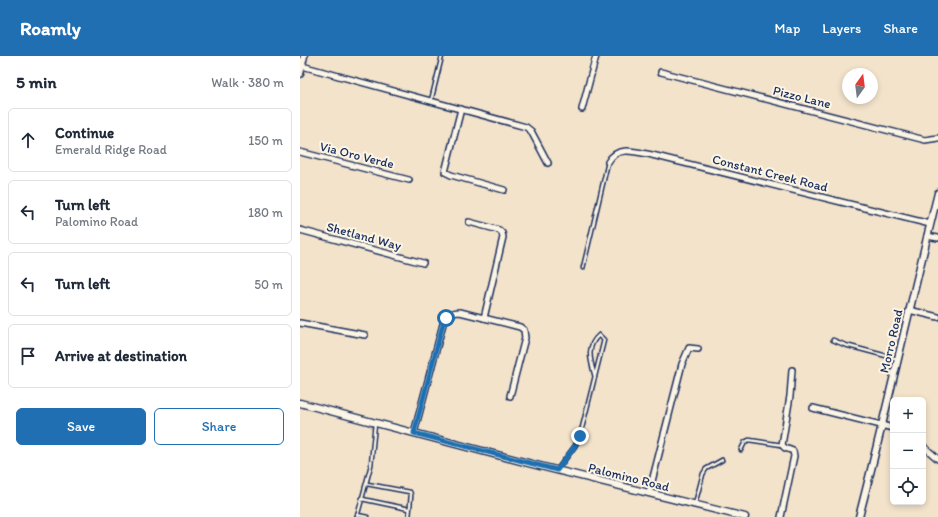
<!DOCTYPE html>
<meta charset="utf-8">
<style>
:root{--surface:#fff;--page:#f6f6f7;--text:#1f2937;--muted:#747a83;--line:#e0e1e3;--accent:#1f6fb2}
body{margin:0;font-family:Itim,sans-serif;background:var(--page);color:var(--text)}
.controls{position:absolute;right:12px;bottom:12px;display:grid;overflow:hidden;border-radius:6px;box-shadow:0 2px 6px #0003}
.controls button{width:36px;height:36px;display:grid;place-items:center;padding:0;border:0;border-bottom:1px solid var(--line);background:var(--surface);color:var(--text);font:20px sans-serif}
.compass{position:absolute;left:542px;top:12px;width:36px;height:36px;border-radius:50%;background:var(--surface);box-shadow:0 2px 6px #0003;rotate:14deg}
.stop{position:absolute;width:12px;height:12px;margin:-9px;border:3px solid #1f6fb2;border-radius:50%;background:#fff}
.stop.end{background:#1f6fb2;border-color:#fff;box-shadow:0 1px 4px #0008}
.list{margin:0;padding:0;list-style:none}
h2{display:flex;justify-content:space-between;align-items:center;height:52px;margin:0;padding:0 16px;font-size:17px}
h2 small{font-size:13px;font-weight:400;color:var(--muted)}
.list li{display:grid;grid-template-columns:26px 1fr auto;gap:12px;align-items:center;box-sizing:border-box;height:64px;margin:0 8px 8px;padding:0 8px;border:1px solid var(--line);border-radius:6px}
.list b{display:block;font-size:15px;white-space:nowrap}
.list p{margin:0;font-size:13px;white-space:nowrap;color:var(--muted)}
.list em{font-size:13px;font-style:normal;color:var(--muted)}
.actions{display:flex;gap:8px;padding:12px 16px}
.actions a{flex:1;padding:9px 0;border:1px solid var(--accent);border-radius:6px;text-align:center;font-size:14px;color:var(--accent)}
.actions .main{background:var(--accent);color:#fff}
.icon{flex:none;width:22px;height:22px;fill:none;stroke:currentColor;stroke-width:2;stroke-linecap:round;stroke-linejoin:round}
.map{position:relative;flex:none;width:638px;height:461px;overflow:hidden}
header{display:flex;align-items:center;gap:24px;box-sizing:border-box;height:56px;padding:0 20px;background:var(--accent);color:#fff}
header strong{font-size:19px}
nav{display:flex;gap:22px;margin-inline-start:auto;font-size:14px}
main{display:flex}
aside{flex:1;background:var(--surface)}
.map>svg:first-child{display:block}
</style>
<header>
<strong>Roamly</strong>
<nav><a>Map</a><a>Layers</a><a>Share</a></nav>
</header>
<main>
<aside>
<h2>5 min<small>Walk · 380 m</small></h2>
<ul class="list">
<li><svg class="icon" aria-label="ahead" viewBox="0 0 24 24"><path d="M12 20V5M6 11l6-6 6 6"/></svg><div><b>Continue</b><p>Emerald Ridge Road</p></div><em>150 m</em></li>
<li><svg class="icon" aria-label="left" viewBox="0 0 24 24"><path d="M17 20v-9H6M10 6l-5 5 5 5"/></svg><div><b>Turn left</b><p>Palomino Road</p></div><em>180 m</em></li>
<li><svg class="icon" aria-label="left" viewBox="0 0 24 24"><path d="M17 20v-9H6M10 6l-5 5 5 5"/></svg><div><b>Turn left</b></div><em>50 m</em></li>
<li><svg class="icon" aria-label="arrive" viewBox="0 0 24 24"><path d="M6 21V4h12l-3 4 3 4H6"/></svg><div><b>Arrive at destination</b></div></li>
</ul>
<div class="actions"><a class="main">Save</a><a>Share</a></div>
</aside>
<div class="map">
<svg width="638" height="461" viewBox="0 0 638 461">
<rect width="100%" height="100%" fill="#f3e3cb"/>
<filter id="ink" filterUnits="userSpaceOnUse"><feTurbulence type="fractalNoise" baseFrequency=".025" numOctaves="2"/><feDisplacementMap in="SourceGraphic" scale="8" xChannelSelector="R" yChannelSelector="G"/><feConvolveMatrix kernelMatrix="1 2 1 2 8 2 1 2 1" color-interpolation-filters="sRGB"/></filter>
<g filter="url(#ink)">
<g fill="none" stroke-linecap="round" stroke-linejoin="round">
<g stroke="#1b2f5e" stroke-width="5.5">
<g id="service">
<polyline points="131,45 142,0"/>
<polyline points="283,212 308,106"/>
<polyline points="533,284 545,289 598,303"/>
<polyline points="441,394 445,386 449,384 482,389"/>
<path d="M257 414 275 390 280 380 304 284 299 279C285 291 291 306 295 321"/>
<polyline points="67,428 110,436 111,439 109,461"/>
<polyline points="62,443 109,453"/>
<polyline points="395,448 403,418 406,413 422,404"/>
<polyline points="57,459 67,461"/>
<polyline points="57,461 71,409 75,367"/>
</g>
</g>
<g stroke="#1b2f5e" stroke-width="8">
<g id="minor">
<polyline points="2,10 226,71 231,75 248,107"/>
<polyline points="361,16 625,84 638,82"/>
<polyline points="161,53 145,116 151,119 204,134"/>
<polyline points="282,53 296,0"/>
<polyline points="0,96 109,124"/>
<path d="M308 106C317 89 336 96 352 99L630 168"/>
<polyline points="169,166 199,174 202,177 203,181 184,262"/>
<polyline points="0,174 123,207"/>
<polyline points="627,180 638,182"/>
<polyline points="609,254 638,261"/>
<polyline points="0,267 65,279"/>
<polyline points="513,352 593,372"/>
<path d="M114 377 143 268C146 259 151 256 160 256L220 271 224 274 225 282 210 340"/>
<polyline points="623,390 638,403"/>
<polyline points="349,437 382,308 389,292 398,293"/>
<polyline points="481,461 494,400 493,395 485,392 482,389 490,340 492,314"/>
</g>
</g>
<g stroke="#1b2f5e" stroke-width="9">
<g id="tertiary">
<polyline points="0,18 4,0"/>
<polyline points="0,347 232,408 445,461"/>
<path d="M559 461C587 353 611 245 638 137"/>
</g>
</g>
<use href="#service" stroke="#fcf5e5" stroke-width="2.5"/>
<use href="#minor" stroke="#fcf5e5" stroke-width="5"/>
<use href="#tertiary" stroke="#fcf5e5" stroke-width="6"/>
</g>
</g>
<g fill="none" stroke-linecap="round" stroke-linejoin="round" filter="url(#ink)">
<polyline stroke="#1f6fb2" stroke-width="5" points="146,262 143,268 114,377 257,414 275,390 280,380"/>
</g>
<g text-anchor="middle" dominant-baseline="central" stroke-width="4" stroke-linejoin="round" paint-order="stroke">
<g font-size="13" fill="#1b2f5e" stroke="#fcf5e5">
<text transform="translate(502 41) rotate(14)">Pizzo Lane</text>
<text transform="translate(57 99) rotate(14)">Via Oro Verde</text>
<text transform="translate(470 117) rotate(14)">Constant Creek Road</text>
<text transform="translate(64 180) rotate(15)">Shetland Way</text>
<text transform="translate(591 285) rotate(-77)">Morro Road</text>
<text transform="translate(329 421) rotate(14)">Palomino Road</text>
</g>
</g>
</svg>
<div class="controls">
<button>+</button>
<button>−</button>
<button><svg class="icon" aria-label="locate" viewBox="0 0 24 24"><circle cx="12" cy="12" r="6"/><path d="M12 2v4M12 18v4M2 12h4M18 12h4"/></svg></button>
</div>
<svg class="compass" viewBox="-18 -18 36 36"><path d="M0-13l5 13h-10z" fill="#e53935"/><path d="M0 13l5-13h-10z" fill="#747a83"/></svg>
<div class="stop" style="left:146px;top:262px"></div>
<div class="stop end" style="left:280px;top:380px"></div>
</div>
</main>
